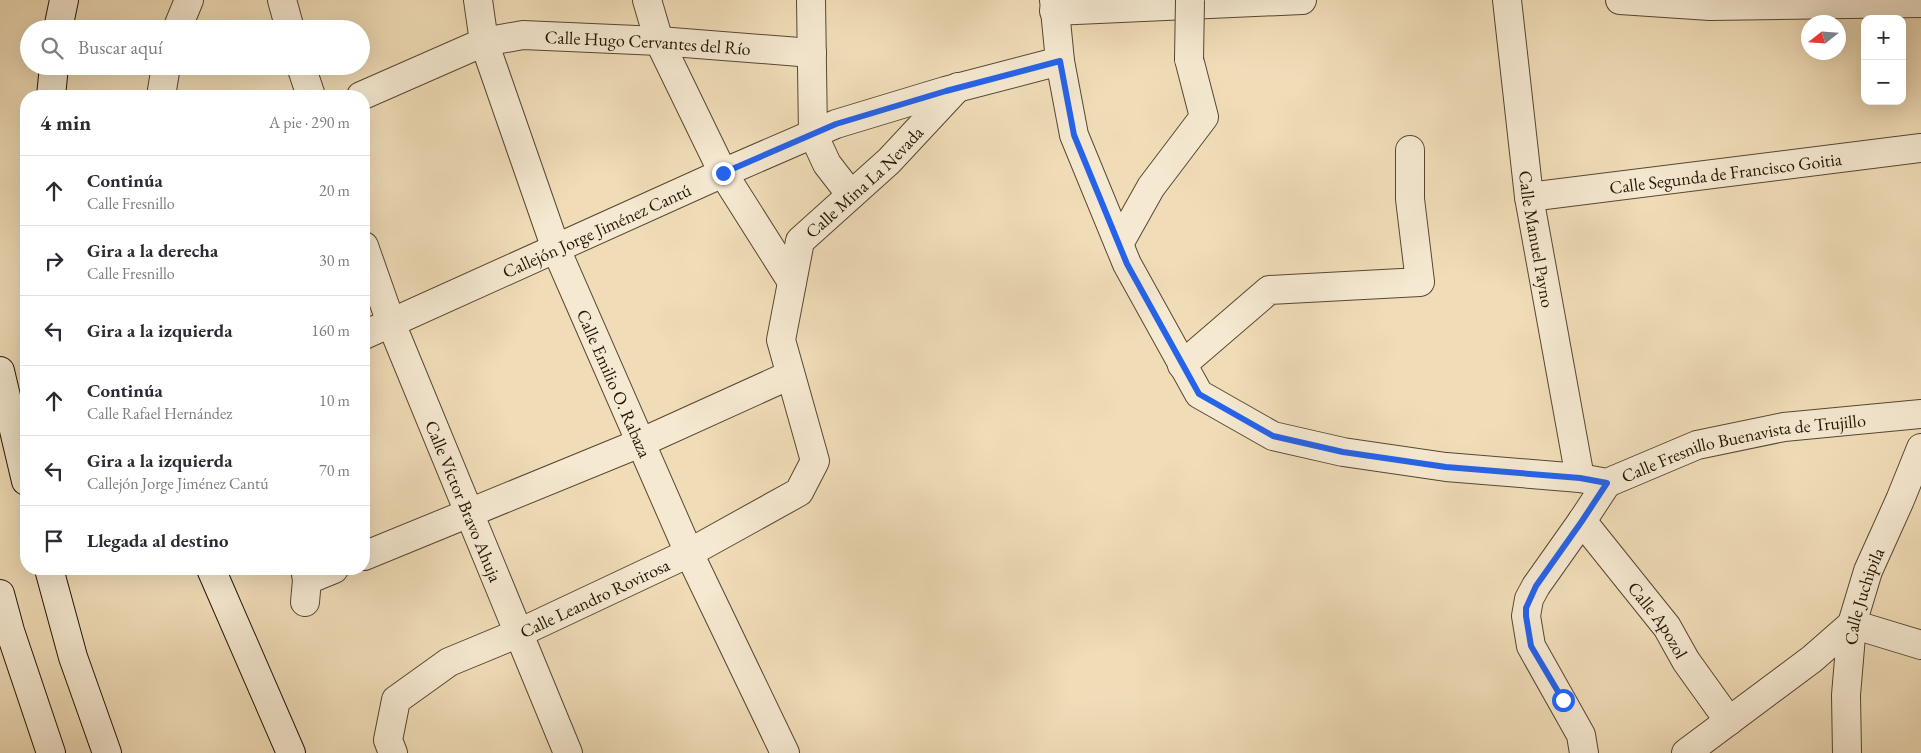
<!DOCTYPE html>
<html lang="es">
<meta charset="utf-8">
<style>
:root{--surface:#fff;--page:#f2f2f3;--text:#2b2b33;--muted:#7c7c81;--line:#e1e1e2}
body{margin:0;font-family:"EB Garamond",serif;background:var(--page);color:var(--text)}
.controls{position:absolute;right:15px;top:15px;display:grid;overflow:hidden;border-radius:10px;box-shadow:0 5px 20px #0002}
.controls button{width:45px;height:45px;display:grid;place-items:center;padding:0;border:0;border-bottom:1px solid var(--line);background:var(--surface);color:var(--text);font:25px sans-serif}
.compass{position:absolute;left:1801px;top:15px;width:45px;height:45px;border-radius:50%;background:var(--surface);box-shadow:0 5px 20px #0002;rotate:253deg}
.stop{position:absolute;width:15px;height:15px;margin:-11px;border:4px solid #2563eb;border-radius:50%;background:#fff}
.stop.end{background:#2563eb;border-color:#fff;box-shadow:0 1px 5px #0008}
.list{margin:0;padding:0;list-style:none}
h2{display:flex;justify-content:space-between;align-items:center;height:65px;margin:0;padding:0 20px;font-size:21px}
h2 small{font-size:16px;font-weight:400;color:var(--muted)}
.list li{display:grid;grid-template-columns:32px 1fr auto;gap:15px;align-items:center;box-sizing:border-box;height:70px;padding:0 20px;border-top:1px solid var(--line)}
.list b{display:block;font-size:19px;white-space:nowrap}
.list p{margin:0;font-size:16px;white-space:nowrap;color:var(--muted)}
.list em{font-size:16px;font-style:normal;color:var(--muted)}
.icon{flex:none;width:28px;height:28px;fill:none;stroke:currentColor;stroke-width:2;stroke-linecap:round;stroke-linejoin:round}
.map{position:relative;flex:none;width:1921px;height:753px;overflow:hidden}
.search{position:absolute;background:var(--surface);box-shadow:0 5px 20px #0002;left:20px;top:20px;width:350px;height:55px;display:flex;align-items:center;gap:12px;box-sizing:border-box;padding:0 18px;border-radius:28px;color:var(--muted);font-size:19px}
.panel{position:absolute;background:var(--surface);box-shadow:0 5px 20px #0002;left:20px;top:90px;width:350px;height:485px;border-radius:20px}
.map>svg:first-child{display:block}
</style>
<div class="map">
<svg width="1921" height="753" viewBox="0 0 1921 753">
<rect width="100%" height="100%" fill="#f0ddb8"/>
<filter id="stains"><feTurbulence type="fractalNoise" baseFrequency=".004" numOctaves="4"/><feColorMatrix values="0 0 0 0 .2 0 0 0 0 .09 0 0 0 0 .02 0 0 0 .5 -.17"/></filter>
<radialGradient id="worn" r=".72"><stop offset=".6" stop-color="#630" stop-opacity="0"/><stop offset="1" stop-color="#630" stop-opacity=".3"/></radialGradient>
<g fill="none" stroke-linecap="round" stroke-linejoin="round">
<g stroke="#574731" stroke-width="30">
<g id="street">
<polyline points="282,0 290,29"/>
<path id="s1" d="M478 0 484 42 556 249 689 553 785 753"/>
<polyline points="647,0 659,41 723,173 792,282"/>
<polyline points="811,0 813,134 827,164 851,195"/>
<path id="s2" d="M1054 0 1060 61 1074 135 1127 264 1199 394 1273 436 1343 452 1446 467 1580 478 1607 483 1697 445 1784 427 1921 414"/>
<path id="s3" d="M1507 0 1529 197 1580 478"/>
<polyline points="1620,0 1710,6 1921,3"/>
<polyline points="1054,11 1302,0"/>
<polyline points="177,29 189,0"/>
<polyline points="301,66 311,96"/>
<polyline points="161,96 166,66"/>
<path id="s4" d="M361 96 484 42 523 35 659 41 812 53"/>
<path id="s5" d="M1529 197 1921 148"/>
<polyline points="1119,244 1151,187 1204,117 1189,59"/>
<path id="s6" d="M364 246 391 323 568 753"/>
<path id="s7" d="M364 335 723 173 836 124 945 91 1060 61"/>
<polyline points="1182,365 1269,290 1420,282 1410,199 1410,150"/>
<path id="s8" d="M1582 521 1667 627 1686 661 1729 721"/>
<polyline points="364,556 640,443 790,375"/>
<polyline points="305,569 307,580 305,602"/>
<polyline points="307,580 334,569"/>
<path id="s9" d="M393 753 388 740 396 700 449 662 519 633 689 553 799 492 815 461 781 340 800 241 889 161 958 87"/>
<polyline points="1584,753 1581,735 1531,646 1526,616 1529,599 1536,586 1582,521 1607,483"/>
<polyline points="1686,753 1812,659 1852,624 1921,645"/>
<path id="s10" d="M1847 753 1846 695 1852 624 1868 571 1900 500 1921 448"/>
</g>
</g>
<g stroke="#241504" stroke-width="30">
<g id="secondary">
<polyline points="58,29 64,0"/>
<polyline points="51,96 54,66"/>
<polyline points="0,371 26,481"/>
<polyline points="49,569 73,657 107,753"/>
<polyline points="211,569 291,753"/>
<polyline points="0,594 10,631 51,753"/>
</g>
</g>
<use href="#street" stroke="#f5e9d1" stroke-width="28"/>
<use href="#secondary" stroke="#f5e9d1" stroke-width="28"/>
<g stroke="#574731" stroke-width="30" stroke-linecap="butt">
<polyline id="street-bridge" points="1189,59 1190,0"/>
</g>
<use href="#street-bridge" stroke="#f5e9d1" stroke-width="28"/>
</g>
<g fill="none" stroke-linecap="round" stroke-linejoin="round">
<polyline stroke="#2563eb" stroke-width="6" points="723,173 836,124 946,91 1060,61 1074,135 1127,264 1199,394 1273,436 1343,452 1446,467 1580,478 1607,483 1582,521 1536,586 1526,608 1526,616 1531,646 1563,700"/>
</g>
<g text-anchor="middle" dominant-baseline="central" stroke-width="4.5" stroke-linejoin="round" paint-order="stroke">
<g font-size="18" fill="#241504" stroke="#f5e9d1">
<text stroke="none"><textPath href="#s4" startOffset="299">Calle Hugo Cervantes del Río</textPath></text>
<text stroke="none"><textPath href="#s5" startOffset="198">Calle Segunda de Francisco Goitia</textPath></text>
<text stroke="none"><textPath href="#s9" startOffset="858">Calle Mina La Nevada</textPath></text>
<text stroke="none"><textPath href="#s7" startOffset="255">Callejón Jorge Jiménez Cantú</textPath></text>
<text stroke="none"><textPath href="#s3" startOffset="241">Calle Manuel Payno</textPath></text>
<text stroke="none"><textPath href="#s1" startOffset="408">Calle Emilio O. Rabaza</textPath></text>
<text stroke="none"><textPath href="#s2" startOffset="990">Calle Fresnillo Buenavista de Trujillo</textPath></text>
<text stroke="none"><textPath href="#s6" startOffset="274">Calle Víctor Bravo Ahuja</textPath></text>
<text stroke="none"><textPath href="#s9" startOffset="279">Calle Leandro Rovirosa</textPath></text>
<text stroke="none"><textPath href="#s10" startOffset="159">Calle Juchipila</textPath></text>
<text stroke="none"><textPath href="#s8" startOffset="125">Calle Apozol</textPath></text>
</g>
</g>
<rect width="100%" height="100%" filter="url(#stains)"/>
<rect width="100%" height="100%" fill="url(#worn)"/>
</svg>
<div class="controls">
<button>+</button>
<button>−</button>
</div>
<svg class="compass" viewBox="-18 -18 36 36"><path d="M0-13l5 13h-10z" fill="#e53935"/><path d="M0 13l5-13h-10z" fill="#7c7c81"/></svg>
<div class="stop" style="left:1563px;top:700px"></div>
<div class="stop end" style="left:723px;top:173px"></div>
<div class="search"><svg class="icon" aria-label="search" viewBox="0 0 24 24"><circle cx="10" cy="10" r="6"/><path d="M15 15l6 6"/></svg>Buscar aquí</div>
<section class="panel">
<h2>4 min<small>A pie · 290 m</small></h2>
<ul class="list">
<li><svg class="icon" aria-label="ahead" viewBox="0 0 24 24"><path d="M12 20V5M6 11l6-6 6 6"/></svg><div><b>Continúa</b><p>Calle Fresnillo</p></div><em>20 m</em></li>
<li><svg class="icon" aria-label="right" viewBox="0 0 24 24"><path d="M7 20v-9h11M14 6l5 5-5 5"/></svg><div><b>Gira a la derecha</b><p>Calle Fresnillo</p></div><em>30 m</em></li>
<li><svg class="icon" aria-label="left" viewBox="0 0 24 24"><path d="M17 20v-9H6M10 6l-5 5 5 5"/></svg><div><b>Gira a la izquierda</b></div><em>160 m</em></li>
<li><svg class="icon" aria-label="ahead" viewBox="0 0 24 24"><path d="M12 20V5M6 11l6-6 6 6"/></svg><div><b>Continúa</b><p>Calle Rafael Hernández</p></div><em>10 m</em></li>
<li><svg class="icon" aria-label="left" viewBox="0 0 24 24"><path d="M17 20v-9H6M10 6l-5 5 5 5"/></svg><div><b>Gira a la izquierda</b><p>Callejón Jorge Jiménez Cantú</p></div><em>70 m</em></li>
<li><svg class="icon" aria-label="arrive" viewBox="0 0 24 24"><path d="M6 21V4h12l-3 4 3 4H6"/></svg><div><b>Llegada al destino</b></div></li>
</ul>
</section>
</div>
